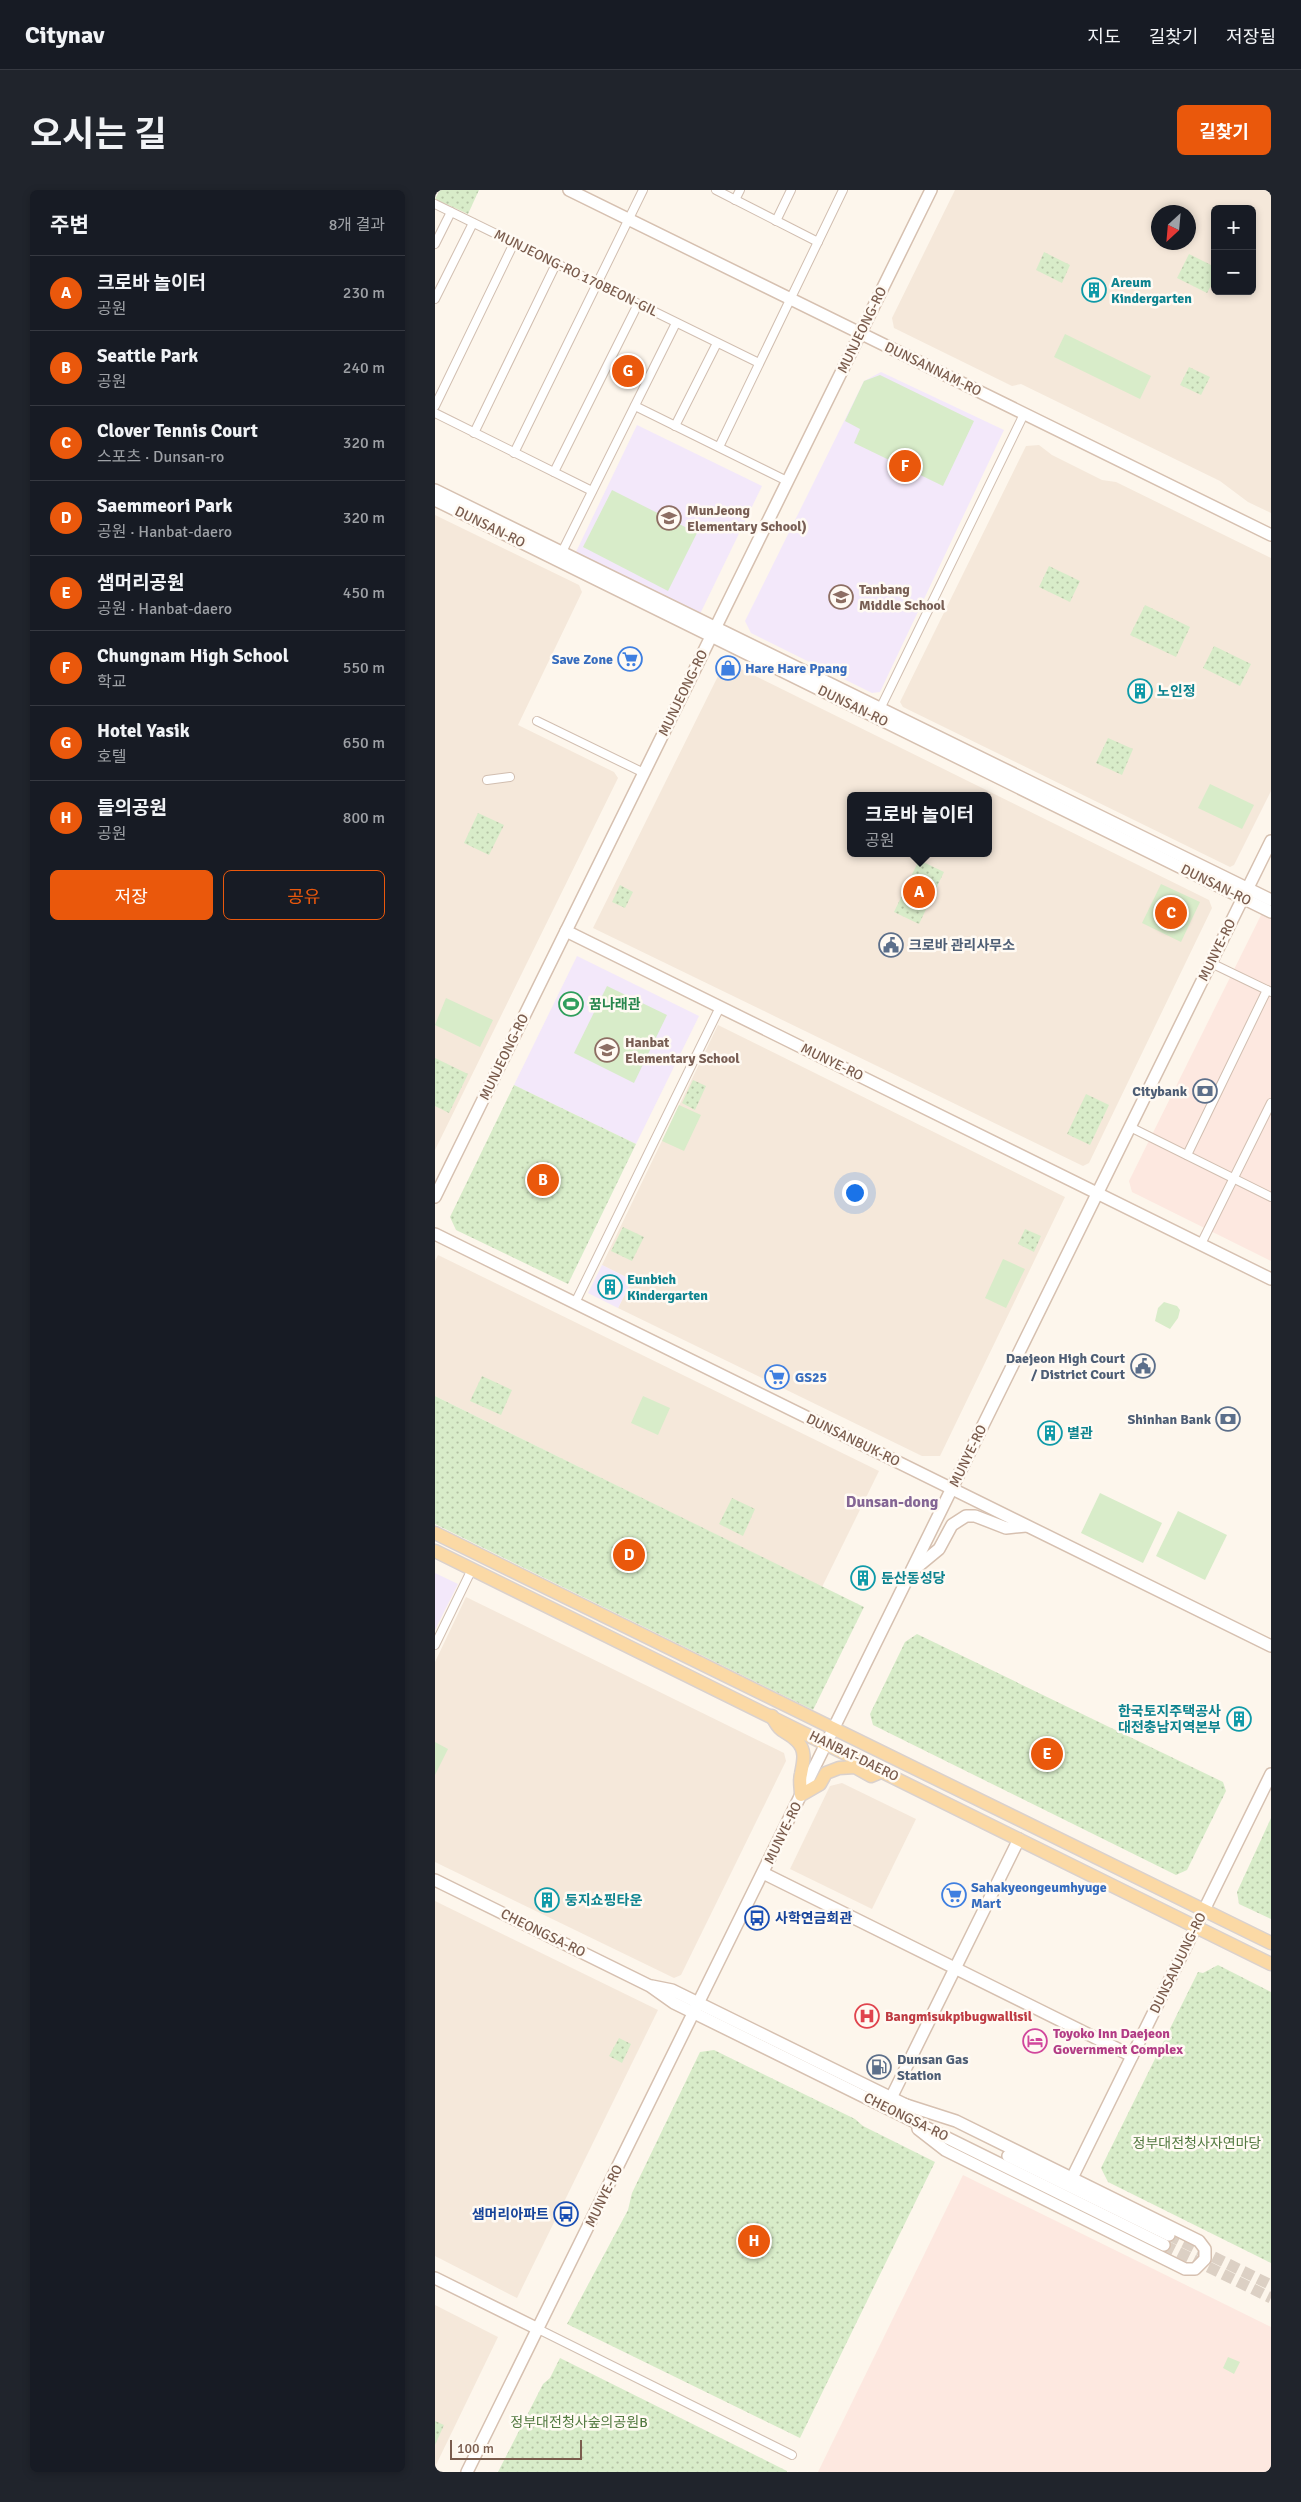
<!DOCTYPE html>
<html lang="ko">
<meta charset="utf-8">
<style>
:root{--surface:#171b24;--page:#20242c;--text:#f1f3f6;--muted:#9ea1a6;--line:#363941;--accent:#ea580c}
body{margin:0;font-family:Signika,"Noto Sans KR",sans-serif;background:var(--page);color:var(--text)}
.controls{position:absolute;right:15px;top:15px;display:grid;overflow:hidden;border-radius:8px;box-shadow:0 2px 8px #0003}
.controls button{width:45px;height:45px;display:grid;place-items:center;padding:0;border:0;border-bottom:1px solid var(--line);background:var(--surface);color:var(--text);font:25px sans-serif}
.compass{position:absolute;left:716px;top:15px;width:45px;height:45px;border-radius:50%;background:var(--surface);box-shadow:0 2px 8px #0003;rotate:206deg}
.scale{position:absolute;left:15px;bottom:12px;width:132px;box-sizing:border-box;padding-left:5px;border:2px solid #7a5c4d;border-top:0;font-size:14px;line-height:18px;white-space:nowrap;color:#7a5c4d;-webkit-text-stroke:4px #fffaf3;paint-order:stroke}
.you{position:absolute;left:419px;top:1002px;width:18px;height:18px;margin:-12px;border:4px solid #fff;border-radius:50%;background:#1a73e8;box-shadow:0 0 0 8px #1a73e833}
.badge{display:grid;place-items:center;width:32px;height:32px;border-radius:50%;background:var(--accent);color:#fff;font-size:16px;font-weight:700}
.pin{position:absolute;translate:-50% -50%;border:2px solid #fff;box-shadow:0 1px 5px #0006}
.popup{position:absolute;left:412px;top:602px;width:145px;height:65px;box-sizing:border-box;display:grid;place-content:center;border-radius:8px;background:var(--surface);filter:drop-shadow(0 1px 4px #0005);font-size:16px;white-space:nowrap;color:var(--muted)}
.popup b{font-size:19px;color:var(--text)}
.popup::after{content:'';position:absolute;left:50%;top:100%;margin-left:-10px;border:10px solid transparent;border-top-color:var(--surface)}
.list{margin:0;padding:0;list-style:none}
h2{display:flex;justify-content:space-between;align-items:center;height:65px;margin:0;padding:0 20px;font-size:21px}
h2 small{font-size:16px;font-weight:400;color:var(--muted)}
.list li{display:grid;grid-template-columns:32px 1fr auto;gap:15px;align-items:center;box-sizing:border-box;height:75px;padding:0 20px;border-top:1px solid var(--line)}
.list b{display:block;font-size:19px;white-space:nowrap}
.list p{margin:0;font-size:16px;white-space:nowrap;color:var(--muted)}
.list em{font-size:16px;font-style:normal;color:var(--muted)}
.actions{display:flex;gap:10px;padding:15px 20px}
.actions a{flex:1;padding:11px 0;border:1px solid var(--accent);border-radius:8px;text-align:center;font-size:18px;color:var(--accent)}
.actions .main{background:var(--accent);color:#fff}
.map{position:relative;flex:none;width:836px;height:2282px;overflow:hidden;border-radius:8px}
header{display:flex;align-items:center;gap:30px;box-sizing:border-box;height:70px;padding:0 25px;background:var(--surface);border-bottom:1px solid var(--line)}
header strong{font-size:24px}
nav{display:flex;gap:28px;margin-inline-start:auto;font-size:18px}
.intro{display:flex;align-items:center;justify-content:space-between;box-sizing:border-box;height:120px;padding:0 30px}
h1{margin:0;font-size:35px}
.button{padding:12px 22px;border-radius:8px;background:var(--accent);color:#fff;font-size:18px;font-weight:700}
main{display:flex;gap:30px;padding:0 30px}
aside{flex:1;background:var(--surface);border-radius:8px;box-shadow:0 2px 8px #0003}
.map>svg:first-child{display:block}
</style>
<header>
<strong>Citynav</strong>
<nav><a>지도</a><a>길찾기</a><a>저장됨</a></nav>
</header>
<div class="intro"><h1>오시는 길</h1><a class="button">길찾기</a></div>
<main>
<aside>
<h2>주변<small>8개 결과</small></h2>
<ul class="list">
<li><span class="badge">A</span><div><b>크로바 놀이터</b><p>공원</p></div><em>230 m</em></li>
<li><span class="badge">B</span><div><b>Seattle Park</b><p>공원</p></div><em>240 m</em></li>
<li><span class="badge">C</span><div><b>Clover Tennis Court</b><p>스포츠 · Dunsan-ro</p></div><em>320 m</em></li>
<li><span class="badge">D</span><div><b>Saemmeori Park</b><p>공원 · Hanbat-daero</p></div><em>320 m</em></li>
<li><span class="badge">E</span><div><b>샘머리공원</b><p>공원 · Hanbat-daero</p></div><em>450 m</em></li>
<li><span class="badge">F</span><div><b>Chungnam High School</b><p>학교</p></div><em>550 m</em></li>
<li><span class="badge">G</span><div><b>Hotel Yasik</b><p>호텔</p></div><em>650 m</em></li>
<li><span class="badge">H</span><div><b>들의공원</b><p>공원</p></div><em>800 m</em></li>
</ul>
<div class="actions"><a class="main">저장</a><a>공유</a></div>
</aside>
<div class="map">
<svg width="836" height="2282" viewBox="0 0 836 2282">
<defs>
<pattern id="park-dots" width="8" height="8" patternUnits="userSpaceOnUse" patternTransform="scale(1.25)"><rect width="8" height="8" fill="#d8ecc9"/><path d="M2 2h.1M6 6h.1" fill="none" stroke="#b4c2a5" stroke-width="1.8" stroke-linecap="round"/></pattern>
</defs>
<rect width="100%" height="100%" fill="#fdf6ec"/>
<g fill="#f5e8da" fill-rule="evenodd">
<path d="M520 0H836V323L813 312 785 291 586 194 577 196 459 138 457 128ZM780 19H817V101H780ZM724 22H754V52H724Z"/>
<polygon points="604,255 617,265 667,290 681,292 836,368 836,601 799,675 795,677 468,517 465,512 591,256"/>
<polygon points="0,325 144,395 147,402 83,535 179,582 183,588 0,960"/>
<path d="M296 474 774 710 777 718 654 973 648 976 158 738 287 478ZM415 606H553V663H415Z"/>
<polygon points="283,835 630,1007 505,1266 487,1266 183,1118 197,1090 167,1075"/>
<polygon points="3,1065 444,1281 387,1397 0,1206 0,1071"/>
<polygon points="31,1407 349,1563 351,1571 246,1785 239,1788 0,1672 0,1472"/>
<polygon points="407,1593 481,1629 437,1719 355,1679 395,1596"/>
<polygon points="0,1711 223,1820 82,2108 0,2066"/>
<polygon points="0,2115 63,2147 0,2277"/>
</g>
<g fill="#fde8e0">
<polygon points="836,705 836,1071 697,1002 694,991"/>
<polygon points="528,1985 836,2137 836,2282 383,2282"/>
</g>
<g fill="#f3e8fa">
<polygon points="446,182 569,240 445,502 437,503 316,443 310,431 429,191"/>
<polygon points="202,235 327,296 265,424 140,364"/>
<polygon points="142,766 264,826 201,954 79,895"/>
<polygon points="167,1075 197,1090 183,1118 153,1103"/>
<polygon points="0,1383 23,1394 0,1440"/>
</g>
<g fill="#d8ecc9">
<polygon points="630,144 716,186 705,209 619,167"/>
<polygon points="445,185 539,231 508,296 419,253 425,239 410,231 429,191"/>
<polygon points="177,300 262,343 233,401 148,357"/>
<polygon points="775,594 819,615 807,639 763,618"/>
<polygon points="726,694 765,712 746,752 707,733"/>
<polygon points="172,796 232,825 199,893 139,863"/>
<polygon points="11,808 58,830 45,857 0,835"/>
<polygon points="244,915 266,925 249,961 227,951"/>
<polygon points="568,1069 590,1079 571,1118 550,1108"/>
<polygon points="729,1112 742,1116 745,1120 743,1128 735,1139 720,1131 723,1118"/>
<polygon points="208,1206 235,1218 223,1245 196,1233"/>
<polygon points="665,1303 727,1333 708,1373 646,1343"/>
<polygon points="743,1321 792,1345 770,1390 721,1366"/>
<polygon points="0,1552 13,1559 0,1585"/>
<polygon points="793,2167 805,2172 799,2184 788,2178"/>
</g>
<g fill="url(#park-dots)">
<polygon points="5,0 44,0 33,24 0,9"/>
<polygon points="609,62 635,75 627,93 601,80"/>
<polygon points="754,64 780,77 780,88 772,103 742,88"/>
<polygon points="754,177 775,187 766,205 745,195"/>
<polygon points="614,376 645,391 635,412 604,397"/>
<polygon points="710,415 755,437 741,467 695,445"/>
<polygon points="779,456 816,474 805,496 768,478"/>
<polygon points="673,548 698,559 687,585 661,573"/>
<polygon points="43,623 69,635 54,665 29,653"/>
<polygon points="484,670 509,682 484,734 459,722"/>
<polygon points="185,695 198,702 190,718 177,712"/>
<polygon points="0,868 33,884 14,923 0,916"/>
<polygon points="258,890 271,896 260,920 247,913"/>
<polygon points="79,895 201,954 133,1094 21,1040 15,1027"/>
<polygon points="651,904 674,915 655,955 632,944"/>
<polygon points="188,1037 209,1047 197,1071 176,1061"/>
<polygon points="590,1039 606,1046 599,1062 583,1054"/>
<polygon points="47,1186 77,1200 66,1225 35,1211"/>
<polygon points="0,1206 429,1417 378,1520 0,1334"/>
<polygon points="297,1308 320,1319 308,1346 284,1334"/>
<polygon points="482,1444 788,1592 791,1601 752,1680 741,1685 438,1535 435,1524 470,1452"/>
<polygon points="836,1628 836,1729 804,1714 802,1702"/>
<polygon points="783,1775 836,1802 836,2073 673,1992 666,1978 763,1782 768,1783"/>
<polygon points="184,1848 196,1854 187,1873 174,1866"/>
<polygon points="279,1860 420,1929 428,1936 500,1972 365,2248 132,2134 193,2020 197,2003 265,1862"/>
<polygon points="125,2168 352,2281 352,2282 63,2282 108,2194 115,2188"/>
<polygon points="0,2231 9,2235 0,2255"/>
</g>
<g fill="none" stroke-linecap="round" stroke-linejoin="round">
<g stroke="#dcd0c4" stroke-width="11" stroke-dasharray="11 5.5" stroke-linecap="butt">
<polyline points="734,2045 836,2095"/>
<polyline points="729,2055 836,2108"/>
</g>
<g stroke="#d1beb0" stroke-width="10">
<g id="street">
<polyline points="281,0 383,52"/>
<polyline points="300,10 305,0"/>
<polyline points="0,14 324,173"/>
<polyline points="341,31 356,0"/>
<polyline points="0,54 16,22"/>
<polyline points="0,109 38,33"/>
<polyline points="0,216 79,53"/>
<polyline points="200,216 352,291"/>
<polyline points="0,223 157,301"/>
<polyline points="240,236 282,153"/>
<polyline points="39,243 121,74"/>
<polyline points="284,257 408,0"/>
<polyline points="79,263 208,0"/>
<polyline points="119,282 203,114"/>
<polyline points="125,366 241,133"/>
<polyline points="444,521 589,224"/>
<polyline points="102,531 209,583"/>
<polyline points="52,590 75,587"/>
<polyline points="776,773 836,802"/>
<polyline points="695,937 836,1007"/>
<polyline points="752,965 832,800"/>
<polyline points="766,1054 836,913"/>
<polyline points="140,1113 285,817"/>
<polyline points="0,1455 37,1379"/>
<polyline points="103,2139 357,2265"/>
</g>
</g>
<g stroke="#d6c0b0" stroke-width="14">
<g id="secondary">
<polyline points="134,0 836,345"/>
<polyline points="0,300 836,710"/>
<polyline points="0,310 836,722"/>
<polyline points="131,741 836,1089"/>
<polyline points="0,1007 496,0"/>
<polyline points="0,1044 836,1456"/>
<polyline points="481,1378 504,1359 517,1335 531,1326 540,1326 571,1338 591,1336"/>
<polyline points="328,1683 697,1866"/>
<polyline points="0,1690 215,1796 239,1813 729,2055"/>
<polyline points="217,1796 237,1800 473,1916"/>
<polyline points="456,1908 584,1649"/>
<polyline points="468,1914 521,1931 764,2051 770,2059 770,2069 760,2079 750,2079 510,1960 483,1939"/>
<polyline points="573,1966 734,2045"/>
<polyline points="637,1988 836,1584"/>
<polyline points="0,2088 103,2139"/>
<polyline points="32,2282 836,651"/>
</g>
</g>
<g stroke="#dad1cd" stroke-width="15">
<g id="primary">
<polyline points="0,1343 836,1753"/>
<polyline points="0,1361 836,1774"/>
<path d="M337 1526C346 1545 350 1539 362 1551 372 1561 368 1573 366 1584 364 1590 366 1598 366 1605L385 1594 391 1583 404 1578 420 1577 436 1586 448 1581"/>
</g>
</g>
<use href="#street" stroke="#fff" stroke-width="8"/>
<use href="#secondary" stroke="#fff" stroke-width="11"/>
<use href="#primary" stroke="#fbd9a5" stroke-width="12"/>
</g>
<defs>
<g id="building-ring" transform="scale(1.25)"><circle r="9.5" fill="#fffaf3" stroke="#0f9aa8" stroke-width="1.5"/><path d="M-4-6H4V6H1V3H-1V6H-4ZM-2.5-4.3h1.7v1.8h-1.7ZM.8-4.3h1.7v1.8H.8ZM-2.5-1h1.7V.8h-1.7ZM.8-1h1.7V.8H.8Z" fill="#0f9aa8"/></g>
<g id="school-ring" transform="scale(1.25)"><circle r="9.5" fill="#fffaf3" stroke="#8d6e63" stroke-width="1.5"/><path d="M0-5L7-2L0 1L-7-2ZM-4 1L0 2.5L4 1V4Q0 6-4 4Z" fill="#8d6e63"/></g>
<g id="supermarket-ring" transform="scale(1.25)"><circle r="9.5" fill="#fffaf3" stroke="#3f7fe0" stroke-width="1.5"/><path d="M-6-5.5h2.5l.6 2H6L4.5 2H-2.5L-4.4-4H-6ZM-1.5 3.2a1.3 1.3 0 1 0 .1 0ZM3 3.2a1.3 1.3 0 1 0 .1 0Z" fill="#3f7fe0"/></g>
<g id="shop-ring" transform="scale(1.25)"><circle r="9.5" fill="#fffaf3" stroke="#3f7fe0" stroke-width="1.5"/><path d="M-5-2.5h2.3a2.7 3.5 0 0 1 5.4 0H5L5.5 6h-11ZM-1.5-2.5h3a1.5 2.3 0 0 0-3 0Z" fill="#3f7fe0"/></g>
<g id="civic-ring" transform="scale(1.25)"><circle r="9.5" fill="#fffaf3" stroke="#5c6f8a" stroke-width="1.5"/><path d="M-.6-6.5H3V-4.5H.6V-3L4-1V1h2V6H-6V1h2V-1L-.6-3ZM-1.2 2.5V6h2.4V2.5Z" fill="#5c6f8a"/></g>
<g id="stadium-ring" transform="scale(1.25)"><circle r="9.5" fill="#fffaf3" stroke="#2e9e5b" stroke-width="1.5"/><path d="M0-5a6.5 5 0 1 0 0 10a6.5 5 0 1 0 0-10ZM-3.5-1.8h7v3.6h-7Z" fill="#2e9e5b"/></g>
<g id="bank-ring" transform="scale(1.25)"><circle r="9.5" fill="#fffaf3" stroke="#5c6f8a" stroke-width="1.5"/><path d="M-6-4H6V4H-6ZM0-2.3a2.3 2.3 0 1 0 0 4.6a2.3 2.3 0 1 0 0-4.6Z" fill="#5c6f8a"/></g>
<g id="bus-ring" transform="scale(1.25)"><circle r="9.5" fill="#fffaf3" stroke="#1a4fb4" stroke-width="1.5"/><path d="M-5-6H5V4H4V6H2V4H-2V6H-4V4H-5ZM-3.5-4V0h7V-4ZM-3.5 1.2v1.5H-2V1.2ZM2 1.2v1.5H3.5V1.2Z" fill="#1a4fb4"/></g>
<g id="hospital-ring" transform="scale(1.25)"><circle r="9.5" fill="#fffaf3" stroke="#e0444e" stroke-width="1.5"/><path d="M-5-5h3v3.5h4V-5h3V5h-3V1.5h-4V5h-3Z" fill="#e0444e"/></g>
<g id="hotel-ring" transform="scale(1.25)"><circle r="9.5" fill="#fffaf3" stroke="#d1479c" stroke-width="1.5"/><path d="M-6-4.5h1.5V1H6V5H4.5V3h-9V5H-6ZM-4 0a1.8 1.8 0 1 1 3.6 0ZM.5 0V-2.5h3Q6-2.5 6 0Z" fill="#d1479c"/></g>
<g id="fuel-ring" transform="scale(1.25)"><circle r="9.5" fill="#fffaf3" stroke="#5c6f8a" stroke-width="1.5"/><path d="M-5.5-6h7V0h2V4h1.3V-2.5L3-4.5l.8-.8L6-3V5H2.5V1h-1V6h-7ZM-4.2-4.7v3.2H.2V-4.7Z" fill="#5c6f8a"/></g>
</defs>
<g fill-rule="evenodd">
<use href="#building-ring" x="659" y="100"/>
<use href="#school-ring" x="234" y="328"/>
<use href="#school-ring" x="406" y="407"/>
<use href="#supermarket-ring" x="195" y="469"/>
<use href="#shop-ring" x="293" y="478"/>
<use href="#building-ring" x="705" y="501"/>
<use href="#civic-ring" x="456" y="755"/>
<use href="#stadium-ring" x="136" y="814"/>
<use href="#school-ring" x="172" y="860"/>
<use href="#bank-ring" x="770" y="901"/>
<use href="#building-ring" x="175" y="1097"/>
<use href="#civic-ring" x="708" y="1176"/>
<use href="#supermarket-ring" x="342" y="1187"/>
<use href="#bank-ring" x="793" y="1229"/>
<use href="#building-ring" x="615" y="1243"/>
<use href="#building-ring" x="428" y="1388"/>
<use href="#building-ring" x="804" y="1529"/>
<use href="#supermarket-ring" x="519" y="1705"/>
<use href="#building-ring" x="112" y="1710"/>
<use href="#bus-ring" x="322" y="1728"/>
<use href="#hospital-ring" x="432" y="1826"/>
<use href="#hotel-ring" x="600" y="1851"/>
<use href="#fuel-ring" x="444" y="1877"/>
<use href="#bus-ring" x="131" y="2024"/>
</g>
<g text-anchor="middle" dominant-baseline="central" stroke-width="5" stroke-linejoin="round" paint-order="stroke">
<g font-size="14" fill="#7a5c4d" stroke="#fffaf3">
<text transform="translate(141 83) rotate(26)">MUNJEONG-RO 170BEON-GIL</text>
<text transform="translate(427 140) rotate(-64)">MUNJEONG-RO</text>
<text transform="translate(498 179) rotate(26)">DUNSANNAM-RO</text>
<text transform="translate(55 337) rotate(26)">DUNSAN-RO</text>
<text transform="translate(248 503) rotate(-64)">MUNJEONG-RO</text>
<text transform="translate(418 516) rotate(26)">DUNSAN-RO</text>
<text transform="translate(781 695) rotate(26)">DUNSAN-RO</text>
<text transform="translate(782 760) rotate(-64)">MUNYE-RO</text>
<text transform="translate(69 867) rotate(-64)">MUNJEONG-RO</text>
<text transform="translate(397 872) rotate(26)">MUNYE-RO</text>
<text transform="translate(418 1250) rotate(26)">DUNSANBUK-RO</text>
<text transform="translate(533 1266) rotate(-64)">MUNYE-RO</text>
<text transform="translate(419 1566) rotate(26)">HANBAT-DAERO</text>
<text transform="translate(348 1643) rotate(-64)">MUNYE-RO</text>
<text transform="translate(108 1743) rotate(26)">CHEONGSA-RO</text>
<text transform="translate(743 1773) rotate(-64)">DUNSANJUNG-RO</text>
<text transform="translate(471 1927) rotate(26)">CHEONGSA-RO</text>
<text transform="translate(169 2006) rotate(-64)">MUNYE-RO</text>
</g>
<g font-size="14" font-weight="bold" fill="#0d838f" stroke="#fffaf3" text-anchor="start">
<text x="676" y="92">Areum<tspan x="676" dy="16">Kindergarten</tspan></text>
<text x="722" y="501">노인정</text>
<text x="192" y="1089">Eunbich<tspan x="192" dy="16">Kindergarten</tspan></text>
<text x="632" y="1243">별관</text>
<text x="446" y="1388">둔산동성당</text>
<text x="786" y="1521" text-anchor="end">한국토지주택공사<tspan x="786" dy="16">대전충남지역본부</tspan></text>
<text x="130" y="1710">둥지쇼핑타운</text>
</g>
<g font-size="14" font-weight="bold" fill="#785e54" stroke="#fffaf3" text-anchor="start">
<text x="252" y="320">MunJeong<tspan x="252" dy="16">Elementary School)</tspan></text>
<text x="424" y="399">Tanbang<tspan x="424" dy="16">Middle School</tspan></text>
<text x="190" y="852">Hanbat<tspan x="190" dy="16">Elementary School</tspan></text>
</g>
<g font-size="14" font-weight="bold" fill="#366cbe" stroke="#fffaf3" text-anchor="start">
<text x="178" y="469" text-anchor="end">Save Zone</text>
<text x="310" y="478">Hare Hare Ppang</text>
<text x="360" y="1187">GS25</text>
<text x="536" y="1697">Sahakyeongeumhyuge<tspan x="536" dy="16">Mart</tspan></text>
</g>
<g font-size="14" font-weight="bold" fill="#4e5e75" stroke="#fffaf3" text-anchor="end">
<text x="474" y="755" text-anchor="start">크로바 관리사무소</text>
<text x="752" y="901">Citybank</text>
<text x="690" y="1168">Daejeon High Court<tspan x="690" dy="16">/ District Court</tspan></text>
<text x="776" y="1229">Shinhan Bank</text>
<text x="462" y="1869" text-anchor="start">Dunsan Gas<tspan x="462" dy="16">Station</tspan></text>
</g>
<g font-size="14" font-weight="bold" fill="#27864d" stroke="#fffaf3" text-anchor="start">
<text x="154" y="814">꿈나래관</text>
</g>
<g font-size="14" font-weight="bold" fill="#164399" stroke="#fffaf3" text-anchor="start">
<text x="340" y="1728">사학연금회관</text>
<text x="114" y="2024" text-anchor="end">샘머리아파트</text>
</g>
<g font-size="14" font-weight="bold" fill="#be3a42" stroke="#fffaf3" text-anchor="start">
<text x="450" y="1826">Bangmisukpibugwallisil</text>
</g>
<g font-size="14" font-weight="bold" fill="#b23c85" stroke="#fffaf3" text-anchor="start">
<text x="618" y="1843">Toyoko Inn Daejeon<tspan x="618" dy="16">Government Complex</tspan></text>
</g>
<g font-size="14" fill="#537a41" stroke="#fffaf3">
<text x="762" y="1953">정부대전청사자연마당</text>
<text x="144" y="2232">정부대전청사숲의공원B</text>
</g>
<g font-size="16" font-weight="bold" fill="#846695" stroke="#fffaf3">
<text x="457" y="1312">Dunsan-dong</text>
</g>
</g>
</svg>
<div class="controls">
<button>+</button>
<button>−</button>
</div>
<svg class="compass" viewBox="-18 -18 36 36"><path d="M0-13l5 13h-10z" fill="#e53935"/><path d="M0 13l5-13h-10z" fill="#9ea1a6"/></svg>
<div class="scale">100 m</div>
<div class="you"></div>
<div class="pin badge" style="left:484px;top:702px">A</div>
<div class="popup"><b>크로바 놀이터</b>공원</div>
<div class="pin badge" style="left:108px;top:990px">B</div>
<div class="pin badge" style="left:736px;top:723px">C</div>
<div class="pin badge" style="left:194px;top:1365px">D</div>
<div class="pin badge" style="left:612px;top:1564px">E</div>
<div class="pin badge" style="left:470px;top:276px">F</div>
<div class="pin badge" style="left:193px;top:181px">G</div>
<div class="pin badge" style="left:319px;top:2051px">H</div>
</div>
</main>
